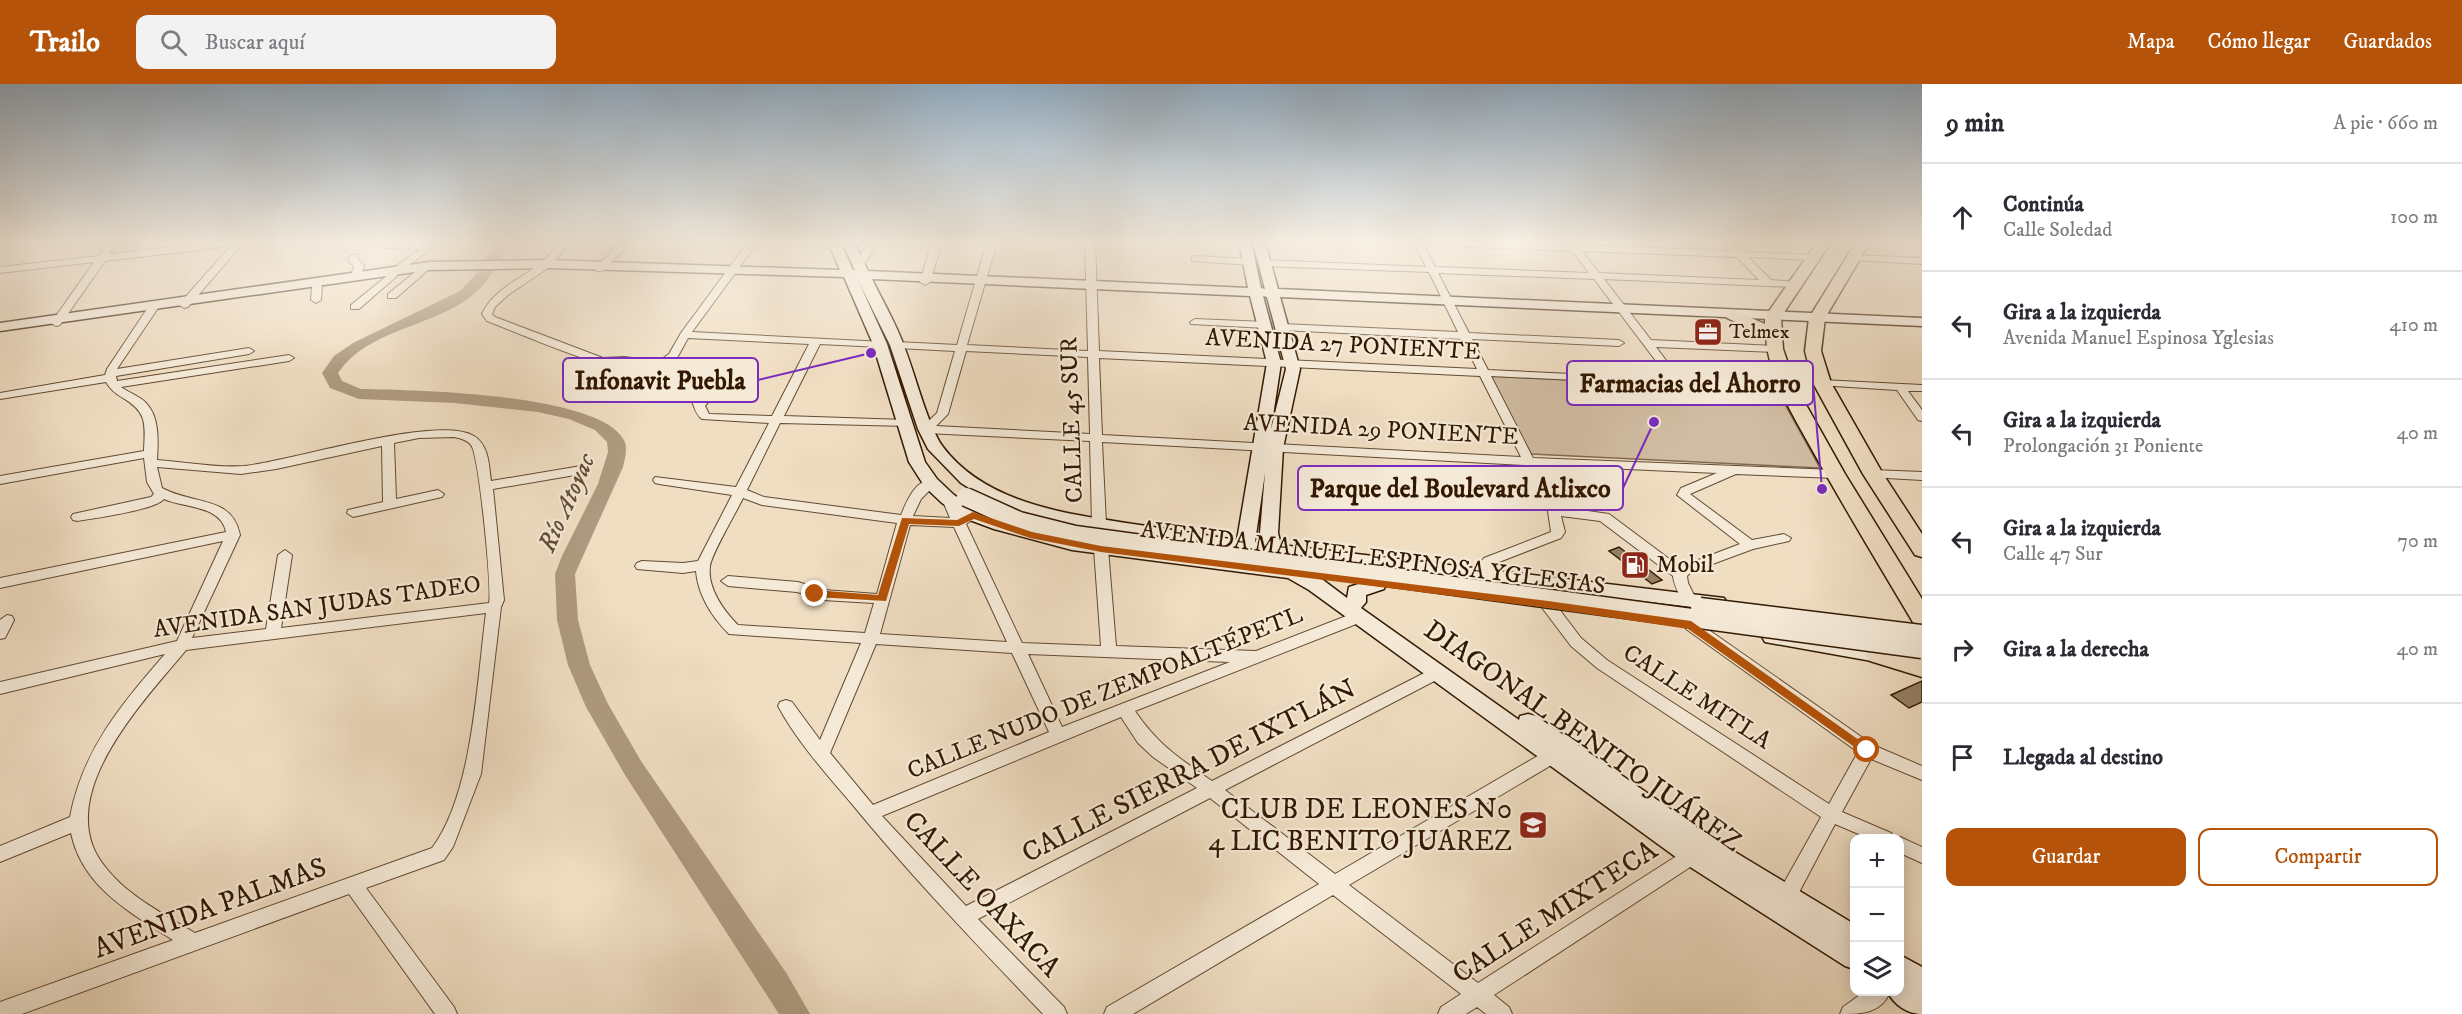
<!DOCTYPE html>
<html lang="es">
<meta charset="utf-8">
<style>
:root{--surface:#fff;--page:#f2f2f3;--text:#2b2b33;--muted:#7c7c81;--line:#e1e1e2;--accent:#b45309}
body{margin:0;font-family:"IM FELL DW Pica",serif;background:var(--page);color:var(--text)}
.controls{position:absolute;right:18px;bottom:18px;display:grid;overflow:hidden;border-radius:12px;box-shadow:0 3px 15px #0003}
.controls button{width:54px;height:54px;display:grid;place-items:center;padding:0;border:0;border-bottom:2px solid var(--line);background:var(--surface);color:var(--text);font:30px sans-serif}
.stop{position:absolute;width:18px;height:18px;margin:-14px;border:4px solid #b45309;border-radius:50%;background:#fff}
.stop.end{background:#b45309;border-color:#fff;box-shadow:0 2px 6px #0008}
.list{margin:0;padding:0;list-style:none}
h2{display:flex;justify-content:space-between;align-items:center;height:78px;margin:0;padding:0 24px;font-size:26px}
h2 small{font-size:20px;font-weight:400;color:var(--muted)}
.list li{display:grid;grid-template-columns:39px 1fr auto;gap:18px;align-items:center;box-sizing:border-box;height:108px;padding:0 24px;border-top:2px solid var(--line)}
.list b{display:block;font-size:22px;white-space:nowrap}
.list p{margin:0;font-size:20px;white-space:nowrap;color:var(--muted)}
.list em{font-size:20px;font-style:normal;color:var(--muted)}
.actions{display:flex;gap:12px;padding:18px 24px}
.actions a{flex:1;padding:14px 0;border:2px solid var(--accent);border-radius:12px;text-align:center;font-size:21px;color:var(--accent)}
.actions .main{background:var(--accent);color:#fff}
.icon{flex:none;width:33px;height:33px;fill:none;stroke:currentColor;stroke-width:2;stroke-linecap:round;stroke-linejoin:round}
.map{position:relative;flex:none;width:1922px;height:930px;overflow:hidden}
header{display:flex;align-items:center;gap:36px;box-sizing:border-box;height:84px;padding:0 30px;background:var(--accent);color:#fff}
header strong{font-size:28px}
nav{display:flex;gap:33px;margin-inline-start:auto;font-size:21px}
.search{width:420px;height:54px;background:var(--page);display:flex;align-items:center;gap:15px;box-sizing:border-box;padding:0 21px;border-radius:12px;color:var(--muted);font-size:22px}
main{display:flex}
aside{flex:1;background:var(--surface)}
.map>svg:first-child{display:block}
</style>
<header>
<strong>Trailo</strong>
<div class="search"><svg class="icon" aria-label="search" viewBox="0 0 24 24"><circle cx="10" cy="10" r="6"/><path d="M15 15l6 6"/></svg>Buscar aquí</div>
<nav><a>Mapa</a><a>Cómo llegar</a><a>Guardados</a></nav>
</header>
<main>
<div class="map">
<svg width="1922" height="930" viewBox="0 0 1922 930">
<rect width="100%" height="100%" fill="#f0dec3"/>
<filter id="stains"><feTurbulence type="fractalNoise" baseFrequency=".00333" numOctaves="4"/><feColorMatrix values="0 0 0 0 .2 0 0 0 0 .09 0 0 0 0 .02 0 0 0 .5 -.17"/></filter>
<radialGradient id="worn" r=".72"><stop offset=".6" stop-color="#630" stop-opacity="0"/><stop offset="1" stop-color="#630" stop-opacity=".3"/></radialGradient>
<polygon fill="#d0bca2" stroke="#816a51" stroke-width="1.5" points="1490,292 1777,306 1820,384 1531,370"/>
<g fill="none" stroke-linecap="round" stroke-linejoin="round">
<path fill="#af9b81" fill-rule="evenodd" d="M496 158H510C499 178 488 200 469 214 430 243 367 246 338 289L342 297 361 305C412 306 599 309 624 356 628 364 625 374 623 383L575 490 578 536 590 581 608 620 641 677 787 890 810 930H779L625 691 586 623 568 581 557 536 555 490 562 472 598 400 608 368 607 358 595 346 569 335 538 328 455 319 359 315 330 304 322 289 334 272 353 259 460 207 477 189Z"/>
</g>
<g fill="#957f65" stroke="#321800" stroke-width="1.5">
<polygon points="1619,463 1662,496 1652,500 1609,467"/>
<polygon points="1922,597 1922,618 1909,624 1891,611"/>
</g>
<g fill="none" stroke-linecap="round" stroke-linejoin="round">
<g stroke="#624a31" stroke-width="2">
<g id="minor">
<polygon points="108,158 118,158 109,170 215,158 244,158 188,223 184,224 179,221 180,219 231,162 105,177 60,241 56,242 51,239 94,178 0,189 0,183 99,172"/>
<polygon points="382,158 392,158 391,160 430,159 435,162 398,189 397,192 359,225 351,225 351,221 393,187 394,184 420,165 383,164"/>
<path d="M560 158H570L551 182 508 211 495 223 492 230 495 233 603 274 624 273 659 277 669 270 681 249 748 158H758L692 248 884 258V262L880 263 820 260 784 332 906 336 910 338 912 340 910 342 780 339 747 406 764 413 901 431C907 417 916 393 935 396L937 399 921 415 913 432 950 434 942 415 948 411 953 412 962 432 973 427 978 428 980 431 966 440 1022 559 1101 562 1094 465 1101 460 1108 465 1116 562 1256 567 1354 529H1364L1366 533 1364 537 1135 627C1158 661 1179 674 1212 697L1434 584H1444L1447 588 1444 592 1225 706 1335 790 1548 666 1554 664 1560 666 1562 671 1560 676 1349 801 1478 899 1686 766 1692 764 1698 766 1701 772 1698 778 1494 911 1509 923 1512 930H1486L1477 923 1466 930H1438L1441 923 1461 910 1333 811 1133 930H1104L1107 923 1319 800 1210 714 978 835 1064 923 1067 930H1043C978 862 912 793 852 720 827 691 796 656 778 622L780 618 786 616 792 618 820 656 861 559 729 550C712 533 698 511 696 487L683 489 637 485 635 482 637 479 642 477 683 479 698 477 732 411 659 400 655 399 653 396 655 393 736 403 769 339 702 335C692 328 694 311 683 305 657 290 624 288 595 278 559 267 523 251 487 237L482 230C496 198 539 191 560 158ZM688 254 809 260 772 332 709 330 705 322 714 311C704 292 690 285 670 280L677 274ZM626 280C652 282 689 284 702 311L692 301 668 291ZM743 414 762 421 897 439 877 510 824 506 798 498 728 492 721 497 728 502 797 508 823 516 874 519 865 549 738 541C724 527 707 504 710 482 712 469 736 429 743 414ZM910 441 954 443 1007 558 880 550ZM876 560 1012 569 1049 648 873 721 830 669ZM1028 570 1230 578 1062 643ZM1121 633 1138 659 1153 673 1197 704 966 822 882 732Z"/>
<polygon points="621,158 631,158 602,187 596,187 596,183"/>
<polygon points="869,158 879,158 861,185 855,185 853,183"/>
<polygon points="932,158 942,158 930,198 925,201 920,198"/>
<path d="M987 158H997L967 261 1088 267 1085 158H1095L1099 267 1477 285 1462 255 1282 246 1277 243 1282 240 1458 248 1429 188 1265 182 1260 179 1265 176 1426 183 1415 161 1406 158 1568 161 1567 158H1575L1578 161 1731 167 1722 158H1732L1742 168 1816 171V175L1813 176 1748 173 1771 196 1796 198 1798 200 1793 203 1604 195 1651 256 1775 262 1780 265 1775 268 1656 263 1668 279 1663 282 1659 281 1594 195 1438 189 1469 249 1619 256 1624 259 1619 262 1472 255 1488 286 1787 300 1793 303 1787 306 1491 292 1533 374 1835 386 1841 390 1835 394 1736 390 1690 410 1752 456 1784 450 1791 454 1789 457 1753 465 1691 488 1687 492 1688 499 1696 515 1694 519H1684C1679 510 1674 502 1673 492L1600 437 1561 432 1565 448 1561 454 1494 480 1492 483 1496 492 1494 495H1484L1478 482 1484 474 1551 448 1548 427 1524 381 1102 358 1106 440 1104 443H1094L1092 440 1090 357 926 349 920 345 937 329 955 267 897 264 892 261 897 258 957 261ZM1424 161 1572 167 1589 189 1435 183ZM1582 167 1737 173 1759 196 1599 189ZM966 267 1088 273 1090 350 936 342 948 330ZM1099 274 1480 292 1521 373 1102 351ZM1537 381 1717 389 1681 404 1677 411 1740 460 1680 483 1609 430 1559 423Z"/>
<polygon points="354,170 357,171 359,177 364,181 361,192 356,195 351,192 354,182 349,178 349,173"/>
<polygon points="1852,171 1922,174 1922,180 1849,176 1849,172"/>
<polygon points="1195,172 1250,175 1255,178 1250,181 1192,177 1192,173"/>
<polygon points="420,184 428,186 396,214 388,214 388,210"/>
<polygon points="317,199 322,202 321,216 316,219 311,216 312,202"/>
<path d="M155 218 160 221 117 285 249 264 254 267 249 270 116 292 117 297 289 271 294 274 289 277 121 303C129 309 140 312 146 319 160 333 158 359 157 376 184 378 217 384 244 382 292 377 439 330 474 352 489 361 489 382 491 397L581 382 587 386 581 390 493 405 504 516 501 523 481 690 453 763 444 776 366 804 454 923 457 930H435L349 810 22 930H0V918L173 856C131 829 82 803 71 749L0 778V762L70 733C83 665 121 621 165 570L0 610V598L177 557 223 457 0 504V494L226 448C221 421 184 424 164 415 155 426 95 434 78 437L73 436 71 433 73 430 151 413 154 410 147 398 144 374 0 400V392L144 367C145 340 148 329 123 314 116 310 110 305 106 298L0 315V309L105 291 107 285 151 219ZM454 353C460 354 467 356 471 361 479 370 492 504 489 519L281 544 292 471 285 466 278 471 266 545 192 554 240 451C232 411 193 421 162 404L157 383 241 390 276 385 382 362 383 418 348 426 347 429 353 433 442 413 444 410 438 406 396 415 394 359 419 354ZM486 529C477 596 473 710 432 764L195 849C164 830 129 813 106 784 48 715 144 617 186 566Z"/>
<polygon points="1195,235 1266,238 1271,241 1266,244 1191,240 1190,238"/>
<polygon points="1822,296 1922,301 1922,307 1908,307 1922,326 1922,337 1918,336 1897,306 1818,301 1818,297"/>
<polygon points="1873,386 1922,388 1922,396 1869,393 1867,390"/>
<polygon points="1548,516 1553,517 1581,554 1607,576 1829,720 1858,668 1686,545 1684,541 1686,537 1696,537 1873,661 1922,682 1922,696 1871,675 1842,728 1891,749 1894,754 1868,754 1835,740 1794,818 1787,820 1780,818 1778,812 1780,806 1821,733 1597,584 1571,562 1543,525 1541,521 1543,517"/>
<polygon points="7,531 12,532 14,536 5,554 0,555 0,536"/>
<polygon points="1900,753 1922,763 1922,779 1900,769 1900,754 1897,754"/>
<path d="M1864 908H1890C1881 930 1860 930 1840 930L1843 923Z"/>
</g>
</g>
<g stroke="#321800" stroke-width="3">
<g id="secondary">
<path d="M828 158H840L853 186H855L842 158H854L868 187 1248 204 1239 158H1251L1261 204 1265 205 1253 158H1265L1278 205 1922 234V242L1280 213 1300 285 1283 364 1278 449 1281 461 1724 514 1727 519 1724 524 1717 526 1261 471 1254 474 1241 468 1083 444 1014 426 990 417 961 399 928 365 918 345 890 261 857 194 887 260 925 378 937 395 954 411 979 427 1006 437 1072 454 1271 480 1279 475 1323 496 1347 514 1349 503 1377 494 1384 495 1386 500 1384 505 1366 511V518L1361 524 1519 636 1520 632 1528 630 1536 632 1715 756 1854 840V885L1845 882 1684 779 1309 506 1288 494 1072 466 994 445 967 435 942 419 925 403 909 378 873 260 844 193 549 184 429 186 0 247V239L429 178 549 176 840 186ZM872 195 1250 212 1267 279 1237 456C1203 451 1168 445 1133 440 1067 430 986 420 943 363 928 343 915 290 905 265 897 241 883 218 872 195ZM1263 212 1267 213 1286 285 1271 345 1281 279ZM1265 389 1260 449 1262 459 1255 458Z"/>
<polygon points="1772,546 1922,570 1922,586 1765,558 1762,553 1765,548"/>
<path d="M1900 871 1922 883V930C1908 930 1894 921 1888 908H1900Z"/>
</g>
</g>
<g stroke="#321800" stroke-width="3">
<g id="primary">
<path d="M1817 158H1831L1781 233 1783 265 1796 303 1845 390 1922 515V542L1914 540C1879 481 1843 422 1810 362 1791 327 1768 292 1766 252L1727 234 1725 231 1733 226 1765 240V233Z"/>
<polygon points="1856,158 1870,158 1825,234 1821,267 1831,299 1883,390 1922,450 1922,473 1915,471 1863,390 1813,299 1805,267 1809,234"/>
<polygon points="1878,562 1922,575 1922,593 1870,577 1866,571 1870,565"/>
</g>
</g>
<use href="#minor" fill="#f5ead8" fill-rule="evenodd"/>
<use href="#secondary" fill="#f5ead8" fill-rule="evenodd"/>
<use href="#primary" fill="#f0dec3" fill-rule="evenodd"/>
<g stroke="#321800" stroke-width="21" stroke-linecap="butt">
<g id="secondary-bridge">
<polyline points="966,413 1019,437 1075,451 1922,565"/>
<polyline points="1700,523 1922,550"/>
</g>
</g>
<use href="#secondary-bridge" stroke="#f5ead8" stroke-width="18"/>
</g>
<linearGradient id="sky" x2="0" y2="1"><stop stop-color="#91aabf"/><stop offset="0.55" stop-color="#f8f0e4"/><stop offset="1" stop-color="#f8f0e4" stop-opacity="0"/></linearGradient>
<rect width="1922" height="288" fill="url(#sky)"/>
<polygon fill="#b45309" points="973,428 1032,448 1101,462 1548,517 1691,537 1873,666 1871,669 1863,669 1688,545 1548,524 1101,468 1030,454 974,435 959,442 909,440 886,517 815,513 810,510 815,506 878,511 902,434 957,436"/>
<defs>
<g id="office-square" transform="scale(1.5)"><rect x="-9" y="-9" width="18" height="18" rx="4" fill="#8f2418" stroke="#f5ead8"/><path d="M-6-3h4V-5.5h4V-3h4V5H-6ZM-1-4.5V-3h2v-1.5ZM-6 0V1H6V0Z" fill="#fff"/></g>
<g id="fuel-square" transform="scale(1.5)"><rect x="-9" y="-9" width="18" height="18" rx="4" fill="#8f2418" stroke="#f5ead8"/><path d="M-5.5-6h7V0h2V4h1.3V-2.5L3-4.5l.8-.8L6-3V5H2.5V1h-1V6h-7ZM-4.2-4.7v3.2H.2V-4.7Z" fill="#fff"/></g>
<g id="school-square" transform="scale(1.5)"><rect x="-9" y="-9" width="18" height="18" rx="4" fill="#8f2418" stroke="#f5ead8"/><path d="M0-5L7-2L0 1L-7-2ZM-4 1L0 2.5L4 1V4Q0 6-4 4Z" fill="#fff"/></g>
</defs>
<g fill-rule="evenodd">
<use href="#office-square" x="1708" y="248"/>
<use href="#fuel-square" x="1635" y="481"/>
<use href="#school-square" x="1533" y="741"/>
</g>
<g text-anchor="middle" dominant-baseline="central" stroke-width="4.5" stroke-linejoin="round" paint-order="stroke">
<g font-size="20" fill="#321800" stroke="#f5ead8" text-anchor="start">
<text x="1729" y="248">Telmex</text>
</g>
<g font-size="24" fill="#321800" stroke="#f5ead8">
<text transform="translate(1343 261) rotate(3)">AVENIDA 27 PONIENTE</text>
<text transform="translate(1072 336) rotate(-92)">CALLE 45 SUR</text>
<text transform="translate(1381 346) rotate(3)">AVENIDA 29 PONIENTE</text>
<text transform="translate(1373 474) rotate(7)">AVENIDA MANUEL ESPINOSA YGLESIAS</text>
<text transform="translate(317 523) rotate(-8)">AVENIDA SAN JUDAS TADEO</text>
<text transform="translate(1105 609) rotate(-22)">CALLE NUDO DE ZEMPOALTÉPETL</text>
<text transform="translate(1697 613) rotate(33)">CALLE MITLA</text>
</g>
<g font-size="24" fill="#321800" stroke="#f5ead8" text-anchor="start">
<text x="1656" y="481">Mobil</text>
</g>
<g font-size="26" font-style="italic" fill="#644c34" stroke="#f5ead8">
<text transform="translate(567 419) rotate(-66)">Río Atoyac</text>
</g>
<g font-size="28" fill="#321800" stroke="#f5ead8">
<text transform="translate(1583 652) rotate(35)">DIAGONAL BENITO JUÁREZ</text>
<text transform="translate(1189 687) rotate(-27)">CALLE SIERRA DE IXTLÁN</text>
<text transform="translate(982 810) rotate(47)">CALLE OAXACA</text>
<text transform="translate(210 824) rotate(-20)">AVENIDA PALMAS</text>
<text transform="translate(1555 828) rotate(-33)">CALLE MIXTECA</text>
</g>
<g font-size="28" fill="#321800" stroke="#f5ead8" text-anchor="end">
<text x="1512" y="725">CLUB DE LEONES N0<tspan x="1512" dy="32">4 LIC BENITO JUAREZ</tspan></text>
</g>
</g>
<path fill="none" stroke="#7b2cbf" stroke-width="2" d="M871 269L758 296M1822 405L1813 299M1654 338L1623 404"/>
<g fill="#7b2cbf" stroke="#f5ead8" stroke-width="2">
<circle cx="871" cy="269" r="6"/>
<circle cx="1822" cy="405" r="6"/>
<circle cx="1654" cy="338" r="6"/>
</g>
<g fill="#f5ead8" stroke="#7b2cbf" stroke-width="2">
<rect x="563" y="274" width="195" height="44" rx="6"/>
<rect x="1567" y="277" width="246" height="44" rx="6"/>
<rect x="1298" y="382" width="325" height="44" rx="6"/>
</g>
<g font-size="26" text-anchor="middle" font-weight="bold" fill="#321800">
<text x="660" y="305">Infonavit Puebla</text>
<text x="1690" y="308">Farmacias del Ahorro</text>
<text x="1460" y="413">Parque del Boulevard Atlixco</text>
</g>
<rect width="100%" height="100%" filter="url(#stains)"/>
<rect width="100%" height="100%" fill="url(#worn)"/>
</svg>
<div class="controls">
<button>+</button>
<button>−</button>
<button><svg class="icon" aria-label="layers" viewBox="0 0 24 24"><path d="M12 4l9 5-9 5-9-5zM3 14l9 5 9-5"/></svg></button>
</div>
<div class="stop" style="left:1867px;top:666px"></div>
<div class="stop end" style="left:815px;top:510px"></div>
</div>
<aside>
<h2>9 min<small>A pie · 660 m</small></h2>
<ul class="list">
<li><svg class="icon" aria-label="ahead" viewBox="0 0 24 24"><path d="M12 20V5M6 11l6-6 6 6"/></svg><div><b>Continúa</b><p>Calle Soledad</p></div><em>100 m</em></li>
<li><svg class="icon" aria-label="left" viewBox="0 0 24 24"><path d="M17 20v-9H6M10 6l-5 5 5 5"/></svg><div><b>Gira a la izquierda</b><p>Avenida Manuel Espinosa Yglesias</p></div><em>410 m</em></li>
<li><svg class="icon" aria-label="left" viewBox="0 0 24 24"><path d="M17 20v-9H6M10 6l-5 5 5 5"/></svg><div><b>Gira a la izquierda</b><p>Prolongación 31 Poniente</p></div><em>40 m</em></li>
<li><svg class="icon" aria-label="left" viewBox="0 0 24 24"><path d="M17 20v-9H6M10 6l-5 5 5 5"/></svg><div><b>Gira a la izquierda</b><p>Calle 47 Sur</p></div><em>70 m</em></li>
<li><svg class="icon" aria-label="right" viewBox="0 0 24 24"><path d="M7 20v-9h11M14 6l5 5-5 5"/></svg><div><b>Gira a la derecha</b></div><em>40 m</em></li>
<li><svg class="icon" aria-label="arrive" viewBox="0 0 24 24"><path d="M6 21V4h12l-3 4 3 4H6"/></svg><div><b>Llegada al destino</b></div></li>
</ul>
<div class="actions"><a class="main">Guardar</a><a>Compartir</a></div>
</aside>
</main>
